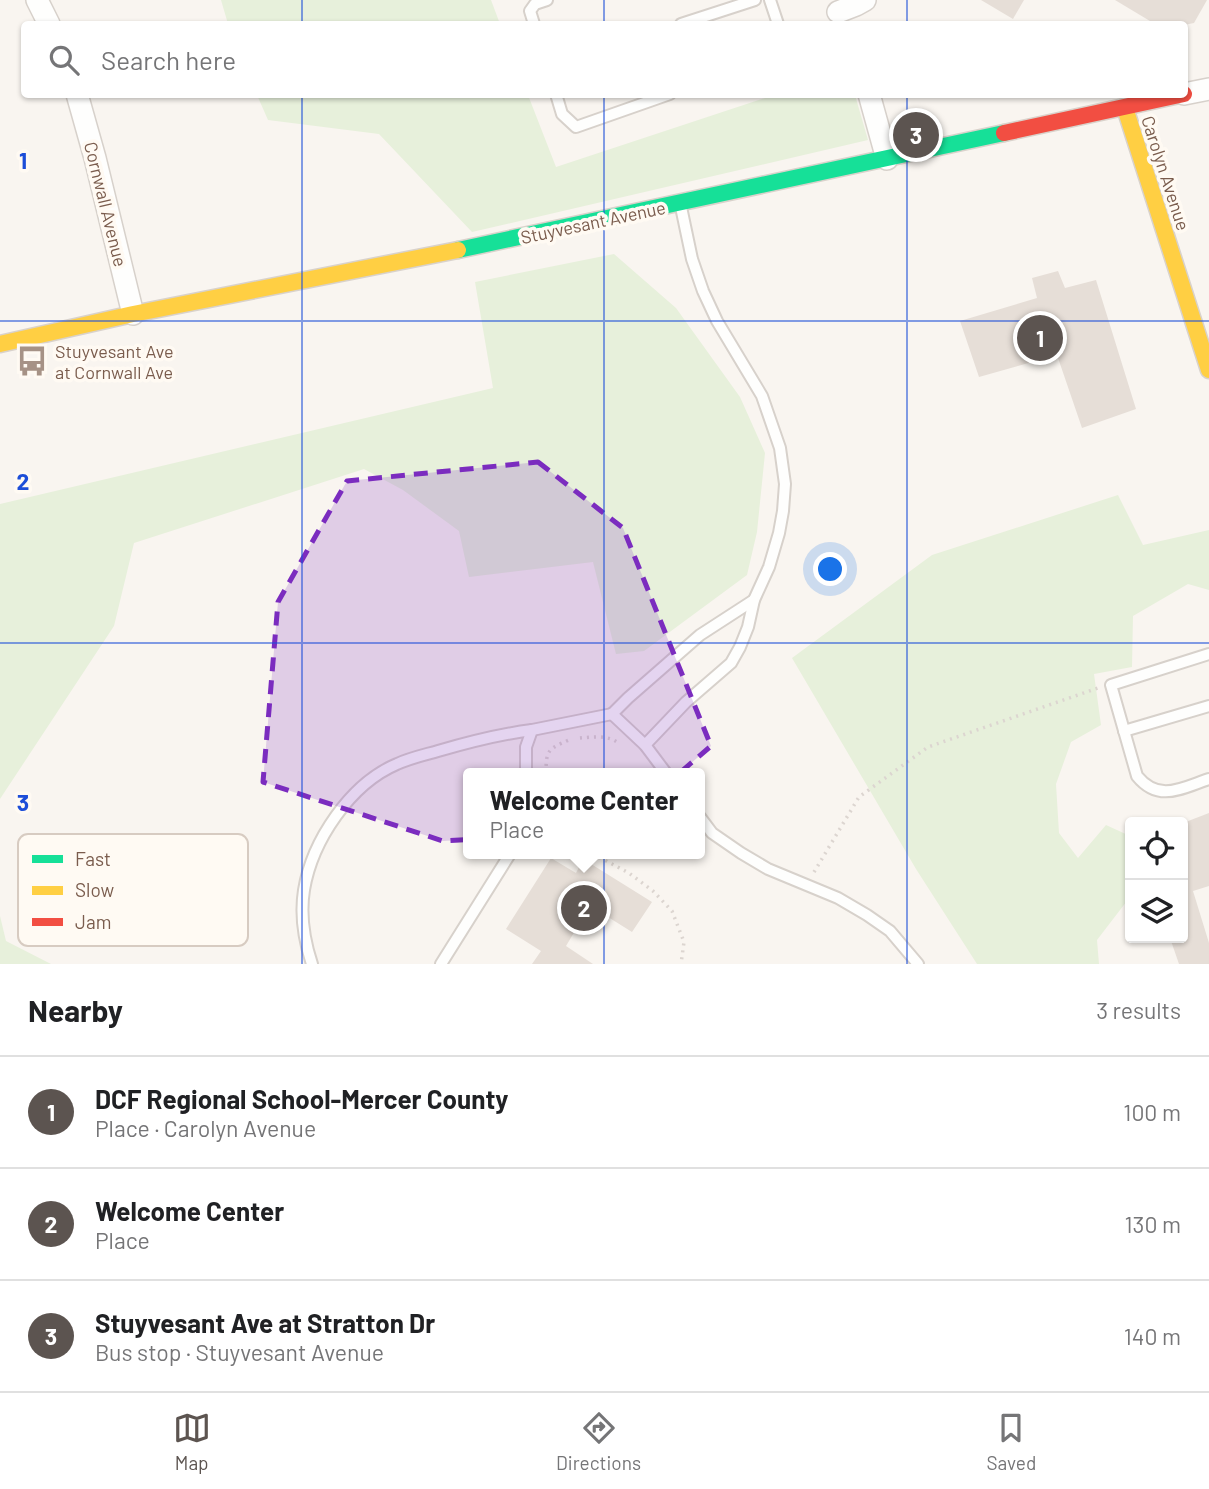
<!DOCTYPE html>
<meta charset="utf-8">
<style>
:root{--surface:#fff;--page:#f2f2f2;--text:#202124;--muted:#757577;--line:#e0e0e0;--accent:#5c5450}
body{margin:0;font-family:Barlow,sans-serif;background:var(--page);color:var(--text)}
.controls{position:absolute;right:21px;bottom:21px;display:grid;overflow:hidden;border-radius:7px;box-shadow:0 2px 5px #0004}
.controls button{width:63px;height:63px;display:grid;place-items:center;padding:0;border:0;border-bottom:2px solid var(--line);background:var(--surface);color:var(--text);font:35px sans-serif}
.you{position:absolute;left:831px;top:570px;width:24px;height:24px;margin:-18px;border:5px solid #fff;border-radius:50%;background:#1a73e8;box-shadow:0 0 0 10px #1a73e833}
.badge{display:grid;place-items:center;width:46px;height:46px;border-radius:50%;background:var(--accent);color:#fff;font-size:23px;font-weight:700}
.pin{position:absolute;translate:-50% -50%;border:4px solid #fff;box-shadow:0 2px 7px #0006}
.popup{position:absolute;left:463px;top:768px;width:242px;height:91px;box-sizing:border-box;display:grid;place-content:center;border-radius:7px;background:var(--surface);filter:drop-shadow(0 2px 5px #0005);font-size:23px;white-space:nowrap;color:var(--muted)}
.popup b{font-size:26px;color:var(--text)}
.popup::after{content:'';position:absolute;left:50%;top:100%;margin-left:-14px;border:14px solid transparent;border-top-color:var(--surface)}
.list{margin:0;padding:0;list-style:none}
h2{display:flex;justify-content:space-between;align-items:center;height:91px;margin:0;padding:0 28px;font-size:30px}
h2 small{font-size:23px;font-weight:400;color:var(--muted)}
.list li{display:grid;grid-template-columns:46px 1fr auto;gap:21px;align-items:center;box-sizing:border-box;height:112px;padding:0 28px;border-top:2px solid var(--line)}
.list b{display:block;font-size:26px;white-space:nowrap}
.list p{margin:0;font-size:23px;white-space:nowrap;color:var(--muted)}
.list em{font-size:23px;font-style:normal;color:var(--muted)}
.icon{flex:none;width:38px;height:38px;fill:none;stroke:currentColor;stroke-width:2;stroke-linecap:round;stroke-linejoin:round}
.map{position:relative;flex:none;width:1209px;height:964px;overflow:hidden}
.search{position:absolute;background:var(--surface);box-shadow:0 2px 5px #0004;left:21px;right:21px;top:21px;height:77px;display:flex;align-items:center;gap:18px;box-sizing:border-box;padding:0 24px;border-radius:7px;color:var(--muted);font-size:26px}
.sheet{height:427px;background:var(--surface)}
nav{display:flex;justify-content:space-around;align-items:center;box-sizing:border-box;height:98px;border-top:2px solid var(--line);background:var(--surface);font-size:19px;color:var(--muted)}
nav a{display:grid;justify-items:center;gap:4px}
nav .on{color:var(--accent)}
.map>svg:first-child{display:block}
</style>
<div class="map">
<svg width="1209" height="964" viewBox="0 0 1209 964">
<rect width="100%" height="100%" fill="#f9f5f0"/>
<g fill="#e7f0db">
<polygon points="221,0 491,0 500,24 228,24"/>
<polygon points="257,95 528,95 556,167 774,95 855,95 868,140 472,232 379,134 268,120"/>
<polygon points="614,254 676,308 740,397 765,453 757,532 747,575 644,651 616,654 593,562 469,577 459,531 403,490 364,469 134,543 114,626 0,799 0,504 493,388 475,282"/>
<polygon points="1118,495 1143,545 1209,530 1209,590 1188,584 1133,616 1132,667 1094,674 1101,725 1071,742 1056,784 1059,833 1078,858 1106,825 1130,836 1130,897 1097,940 1099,964 977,964 916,869 792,658 932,555"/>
<polygon points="0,916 6,941 51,964 0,964"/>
</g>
<g fill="#e6ded7">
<polygon points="981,0 1024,0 1013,19"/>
<polygon points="1115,0 1207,0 1194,23 1184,25 1155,24"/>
<polygon points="1058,271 1065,288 1096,280 1136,409 1082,428 1057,355 979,377 960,321 1037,298 1032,278"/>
<polygon points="1209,813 1209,886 1193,891 1209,943 1209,964 1179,964 1170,938 1183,938 1183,823"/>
<polygon points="551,858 576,873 583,859 652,902 632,932 608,917 585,914 566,946 593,964 532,964 541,951 506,929"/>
</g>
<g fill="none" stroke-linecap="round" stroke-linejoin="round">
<g stroke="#d7d1cb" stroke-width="14">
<g id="lane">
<polyline points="770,0 778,24"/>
<polyline points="534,24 530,11 535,4 547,0"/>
<polyline points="681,24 755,0"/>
<polyline points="556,94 562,114 576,127 670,94"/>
<path d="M1209 654 1111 685 1137 776C1159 803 1182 788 1209 779"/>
<polyline points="612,714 628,698 700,635 754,600"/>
<polyline points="612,714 645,745 666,773"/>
<polyline points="1124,731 1209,706"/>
<polyline points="645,745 686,702 731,663 740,647 748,627 754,600 769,567 779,533 783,511 785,484 780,448 762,396 717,321 703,291 692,259 681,207"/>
<polyline points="526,773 526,747 532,730 612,714"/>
<polyline points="700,817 712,833 741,853 768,869 838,898 867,915 890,931 918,964"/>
<path d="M312 964C304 940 300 915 304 890 312 841 350 784 397 764 410 758 424 755 438 751 469 742 500 734 532 730"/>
<polyline points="441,964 510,854"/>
</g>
</g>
<g stroke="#d7d1cb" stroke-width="24">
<g id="street">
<polyline points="37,0 49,24"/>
<polyline points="838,12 856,5 865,0"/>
<polyline points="77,94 95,158 133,314"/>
<polyline points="869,94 887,159"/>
<polyline points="1184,94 1209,89"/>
</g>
</g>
<g stroke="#d9d2cb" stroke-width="19">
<polyline id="fast" points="458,250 1004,133"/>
</g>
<g stroke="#d9d2cb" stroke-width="19">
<g id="slow">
<polyline points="1125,108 1209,370"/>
<polyline points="0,344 133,314 458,250"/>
</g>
</g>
<g stroke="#d9d2cb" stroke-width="19">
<polyline id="jam" points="1004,133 1184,94"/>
</g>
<g stroke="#dcd5d0" stroke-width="3.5" stroke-dasharray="2 5" stroke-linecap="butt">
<path d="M580 738C592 737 607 735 617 742"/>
<path d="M546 773C546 750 548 749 569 740"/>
<polyline points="593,854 629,873 653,891 672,911 684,942 681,964"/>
<polyline points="814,872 859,797 928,747 1098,688"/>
</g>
<use href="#lane" stroke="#fefefd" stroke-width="10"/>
<use href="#street" stroke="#fefefd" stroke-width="21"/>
<use href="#fast" stroke="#16e098" stroke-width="16"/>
<use href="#slow" stroke="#ffcf43" stroke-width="16"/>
<use href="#jam" stroke="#f24e42" stroke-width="16"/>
</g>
<path fill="#7b2cbf" fill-opacity="0.2" stroke="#7b2cbf" stroke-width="5" stroke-dasharray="14 9" stroke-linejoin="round" d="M538 462 623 528 711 746 612 831 443 841 263 782 278 602 347 481Z"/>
<path fill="none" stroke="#1d4ed8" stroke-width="2" stroke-opacity="0.55" d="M302 0V24M604 0V24M907 0V24M302 94V964M604 94V964M907 94V964M0 321H1209M0 643H1209"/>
<defs>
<g id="bus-bare" transform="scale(2.415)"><path d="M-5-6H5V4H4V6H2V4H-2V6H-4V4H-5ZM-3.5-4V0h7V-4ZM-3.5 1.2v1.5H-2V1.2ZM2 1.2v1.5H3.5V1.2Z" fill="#a69286" stroke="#fffaf3" stroke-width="2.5" paint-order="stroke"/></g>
</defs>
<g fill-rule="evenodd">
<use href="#bus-bare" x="32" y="361"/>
</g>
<g text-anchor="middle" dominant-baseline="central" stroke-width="7" stroke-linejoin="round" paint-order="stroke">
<g font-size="18" fill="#7a5c4d" stroke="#fffaf3">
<text transform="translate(1166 173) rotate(72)">Carolyn Avenue</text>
<text transform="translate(106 204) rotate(76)">Cornwall Avenue</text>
<text transform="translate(593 222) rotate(-12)">Stuyvesant Avenue</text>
</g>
<g font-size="18" fill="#7a5c4d" stroke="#fffaf3" text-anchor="start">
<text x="55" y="351">Stuyvesant Ave<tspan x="55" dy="21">at Cornwall Ave</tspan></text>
</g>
</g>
<rect x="18" y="834" width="230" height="112" rx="10" fill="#fffaf3" stroke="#d7cbc1" stroke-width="2"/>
<rect x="32" y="855" width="31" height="8" fill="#16e098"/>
<rect x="32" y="886" width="31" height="9" fill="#ffcf43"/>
<rect x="32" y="918" width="31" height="8" fill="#f24e42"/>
<g font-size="19" fill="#7a5c4d">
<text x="75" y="866">Fast</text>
<text x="75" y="897">Slow</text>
<text x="75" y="929">Jam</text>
</g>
<g font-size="23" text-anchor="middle" font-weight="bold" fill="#1d4ed8" stroke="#fffaf3" stroke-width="7" stroke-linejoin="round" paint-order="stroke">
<text x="23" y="169">1</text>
<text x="23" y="490">2</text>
<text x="23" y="811">3</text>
</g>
</svg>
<div class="controls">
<button><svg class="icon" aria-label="locate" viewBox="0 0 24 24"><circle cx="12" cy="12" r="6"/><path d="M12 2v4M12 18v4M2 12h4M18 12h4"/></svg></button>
<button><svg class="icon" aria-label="layers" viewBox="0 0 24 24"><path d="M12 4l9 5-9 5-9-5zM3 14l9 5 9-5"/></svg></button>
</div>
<div class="you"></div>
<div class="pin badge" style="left:1040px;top:338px">1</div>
<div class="pin badge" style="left:584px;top:908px">2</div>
<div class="popup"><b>Welcome Center</b>Place</div>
<div class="pin badge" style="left:916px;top:135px">3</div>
<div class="search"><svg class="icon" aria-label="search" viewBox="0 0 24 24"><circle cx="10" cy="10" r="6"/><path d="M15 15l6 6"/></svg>Search here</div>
</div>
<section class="sheet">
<h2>Nearby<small>3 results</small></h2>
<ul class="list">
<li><span class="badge">1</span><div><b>DCF Regional School-Mercer County</b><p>Place · Carolyn Avenue</p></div><em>100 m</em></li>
<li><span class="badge">2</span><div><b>Welcome Center</b><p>Place</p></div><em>130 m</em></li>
<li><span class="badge">3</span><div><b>Stuyvesant Ave at Stratton Dr</b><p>Bus stop · Stuyvesant Avenue</p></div><em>140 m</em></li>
</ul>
</section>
<nav>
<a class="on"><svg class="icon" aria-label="map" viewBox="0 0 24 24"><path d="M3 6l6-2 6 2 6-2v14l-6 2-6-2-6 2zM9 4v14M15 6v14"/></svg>Map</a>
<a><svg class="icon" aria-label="directions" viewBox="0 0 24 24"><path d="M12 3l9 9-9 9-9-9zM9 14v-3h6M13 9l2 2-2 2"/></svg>Directions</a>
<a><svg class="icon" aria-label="saved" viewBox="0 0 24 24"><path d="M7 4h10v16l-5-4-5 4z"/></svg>Saved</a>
</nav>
